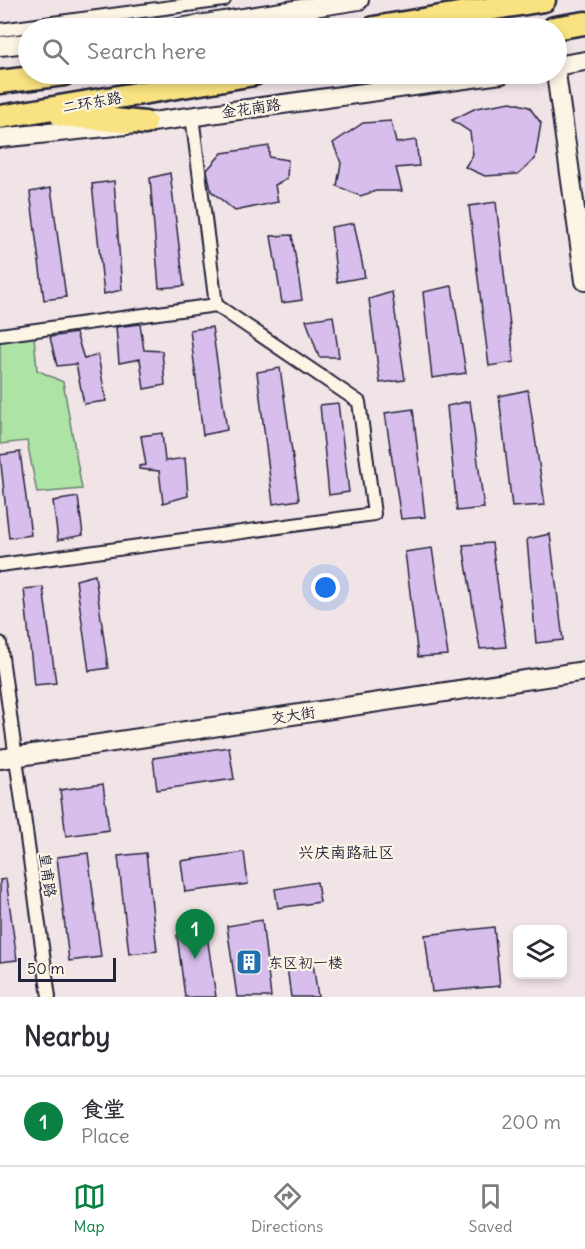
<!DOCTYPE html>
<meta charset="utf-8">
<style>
:root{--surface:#fff;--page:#f2f2f3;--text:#2b2b33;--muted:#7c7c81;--line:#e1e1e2;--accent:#0b8043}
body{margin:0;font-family:Delius,"LXGW WenKai TC",sans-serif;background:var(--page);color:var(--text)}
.controls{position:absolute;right:18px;bottom:18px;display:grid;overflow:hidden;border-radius:9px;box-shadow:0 3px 9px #0003}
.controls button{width:54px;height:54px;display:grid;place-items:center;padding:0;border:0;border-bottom:2px solid var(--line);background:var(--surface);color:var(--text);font:30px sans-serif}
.scale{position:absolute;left:18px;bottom:15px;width:98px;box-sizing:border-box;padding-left:6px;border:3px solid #22223b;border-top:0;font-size:16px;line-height:21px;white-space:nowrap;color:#22223b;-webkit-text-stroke:4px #fcf5e5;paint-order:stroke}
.you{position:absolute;left:326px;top:588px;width:21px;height:21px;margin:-15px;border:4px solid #fff;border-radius:50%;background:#1a73e8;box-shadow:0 0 0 9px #1a73e833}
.badge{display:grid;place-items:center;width:39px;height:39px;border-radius:50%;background:var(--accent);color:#fff;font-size:20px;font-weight:700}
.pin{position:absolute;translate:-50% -50px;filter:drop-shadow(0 2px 3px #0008)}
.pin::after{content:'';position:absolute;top:32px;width:21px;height:18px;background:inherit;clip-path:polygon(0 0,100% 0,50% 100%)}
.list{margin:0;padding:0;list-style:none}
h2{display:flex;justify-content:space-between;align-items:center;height:78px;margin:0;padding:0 24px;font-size:26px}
h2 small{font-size:20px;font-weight:400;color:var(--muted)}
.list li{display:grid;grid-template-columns:39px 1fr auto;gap:18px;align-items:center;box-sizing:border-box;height:90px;padding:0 24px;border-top:2px solid var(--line)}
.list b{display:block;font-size:22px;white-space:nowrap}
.list p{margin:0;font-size:20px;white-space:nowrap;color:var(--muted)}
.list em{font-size:20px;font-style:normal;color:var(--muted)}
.icon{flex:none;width:33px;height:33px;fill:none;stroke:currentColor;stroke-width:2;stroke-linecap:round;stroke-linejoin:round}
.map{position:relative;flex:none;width:585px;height:997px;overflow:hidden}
.search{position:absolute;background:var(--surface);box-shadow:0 3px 9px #0003;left:18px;right:18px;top:18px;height:66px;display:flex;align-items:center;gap:15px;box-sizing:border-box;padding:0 21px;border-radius:33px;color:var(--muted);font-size:22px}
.sheet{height:168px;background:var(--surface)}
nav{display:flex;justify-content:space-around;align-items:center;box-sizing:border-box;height:84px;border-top:2px solid var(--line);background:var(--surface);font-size:16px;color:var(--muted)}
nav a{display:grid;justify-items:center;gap:3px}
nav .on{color:var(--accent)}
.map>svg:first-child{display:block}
</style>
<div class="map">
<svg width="585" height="997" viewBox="0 0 585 997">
<rect width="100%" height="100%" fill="#f1e4e7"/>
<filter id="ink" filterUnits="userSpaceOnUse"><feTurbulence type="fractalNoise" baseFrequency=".0167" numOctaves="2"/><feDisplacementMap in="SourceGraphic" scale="12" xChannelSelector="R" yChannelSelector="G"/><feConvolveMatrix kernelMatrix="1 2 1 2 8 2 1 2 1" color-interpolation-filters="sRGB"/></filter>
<g filter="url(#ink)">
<polygon fill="#ade3a5" stroke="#688270" stroke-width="1.5" points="34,336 37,370 63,382 82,489 37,493 27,441 0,444 0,342"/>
<g fill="#d8beed" stroke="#22223b" stroke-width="1.5">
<polygon points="511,102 529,107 541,123 535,159 518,174 485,176 465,167 473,155 470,132 452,120 476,108"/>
<polygon points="391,121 396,143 416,140 419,166 396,168 402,191 376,191 360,196 337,186 341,163 333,143 363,123"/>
<polygon points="269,146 269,157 288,160 287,179 275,185 278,202 235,211 211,191 207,170 222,153"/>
<polygon points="170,173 184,286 159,288 150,178"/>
<polygon points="114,181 122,290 104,294 92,184"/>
<polygon points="51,188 66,297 44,300 30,192"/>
<polygon points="496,202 514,362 489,366 469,206"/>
<polygon points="354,223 365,277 337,282 331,227"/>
<polygon points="292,235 302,300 282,303 271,236"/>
<polygon points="452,286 466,373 432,378 423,292"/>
<polygon points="392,292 405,380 380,383 369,299"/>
<polygon points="333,316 339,357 319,357 306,320"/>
<polygon points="140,324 144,350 162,351 165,385 144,389 140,359 119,363 116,327"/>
<polygon points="212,327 227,430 203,435 190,330"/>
<polygon points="76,333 84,359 98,355 106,401 84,404 76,364 57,366 50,337"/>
<polygon points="280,368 299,500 273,504 257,372"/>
<polygon points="528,390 545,505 512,507 499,396"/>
<polygon points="470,401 484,508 457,511 447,406"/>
<polygon points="338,403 349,492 329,495 320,405"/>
<polygon points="413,409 425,517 401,519 385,413"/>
<polygon points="162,433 165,461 185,458 188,496 163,503 159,471 139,469 139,466 146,465 141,436"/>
<polygon points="20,452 31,535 9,538 0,455"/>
<polygon points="78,497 83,535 58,540 53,501"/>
<polygon points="550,534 563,640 536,643 527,539"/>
<polygon points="492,543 506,647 480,649 463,545"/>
<polygon points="432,548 448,655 418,657 405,552"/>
<polygon points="95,575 108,668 89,671 76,580"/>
<polygon points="43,587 56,683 34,685 24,589"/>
<polygon points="229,747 234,779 157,790 153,758"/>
<polygon points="103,784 109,830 66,836 60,790"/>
<polygon points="244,852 248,884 185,892 181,861"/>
<polygon points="88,853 101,957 69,961 57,857"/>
<polygon points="146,853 157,951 129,954 118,856"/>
<polygon points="6,879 17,960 0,962 0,880"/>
<polygon points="317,882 320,902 278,908 275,889"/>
<polygon points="262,920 271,997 237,997 227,926"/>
<polygon points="494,927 500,986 432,992 425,935"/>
<polygon points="206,929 216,997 185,997 177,935"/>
<polygon points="313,963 318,997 291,997 287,967"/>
</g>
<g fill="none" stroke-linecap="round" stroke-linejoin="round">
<g stroke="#22223b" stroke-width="16">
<g id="street">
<polyline points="0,30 224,0"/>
<polyline points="0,335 216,305 192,116"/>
<polyline points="0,565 374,514 359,402 216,305"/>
<polyline points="0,643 49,997"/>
</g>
</g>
<g stroke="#22223b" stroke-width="22">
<g id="secondary">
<polyline points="179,28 359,0"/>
<polyline points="0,46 28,43"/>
<polyline points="556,66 585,61"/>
<polyline points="556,73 585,281"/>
<polyline points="0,138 145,123 501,74"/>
<polyline points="0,759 585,671"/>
</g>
</g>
<g stroke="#22223b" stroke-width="27">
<g id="highway">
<polyline points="374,28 544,0"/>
<polyline points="554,28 585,23"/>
<polyline points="0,82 64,74"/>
<polyline points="61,115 145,123"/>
<polyline points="0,117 254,74"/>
</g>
</g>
<use href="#street" stroke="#fcf5e5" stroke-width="12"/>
<use href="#secondary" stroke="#fcf5e5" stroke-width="18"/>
<use href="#highway" stroke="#f8e281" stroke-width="22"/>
</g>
</g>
<defs>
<g id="building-square" transform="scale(1.35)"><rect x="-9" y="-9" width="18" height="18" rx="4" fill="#1f6fb2" stroke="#fcf5e5"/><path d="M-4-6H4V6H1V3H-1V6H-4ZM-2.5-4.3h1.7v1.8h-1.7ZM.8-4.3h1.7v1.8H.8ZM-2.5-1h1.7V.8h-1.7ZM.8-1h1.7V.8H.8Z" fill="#fff"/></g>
</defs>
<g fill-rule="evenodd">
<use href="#building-square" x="249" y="962"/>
</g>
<g text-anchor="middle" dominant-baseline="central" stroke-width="4.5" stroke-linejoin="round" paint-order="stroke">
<g font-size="15" fill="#22223b" stroke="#fcf5e5">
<text transform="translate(92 102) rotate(-10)">二环东路</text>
<text transform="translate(251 108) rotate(-8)">金花南路</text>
<text transform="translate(293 715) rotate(-9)">交大街</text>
<text transform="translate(48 875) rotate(82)">皇甫路</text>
</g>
<g font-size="15" fill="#22223b" stroke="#fcf5e5" text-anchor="start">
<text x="268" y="962">东区初一楼</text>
</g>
<g font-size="16" fill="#22223b" stroke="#fcf5e5">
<text x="346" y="852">兴庆南路社区</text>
</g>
</g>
</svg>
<div class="controls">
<button><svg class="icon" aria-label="layers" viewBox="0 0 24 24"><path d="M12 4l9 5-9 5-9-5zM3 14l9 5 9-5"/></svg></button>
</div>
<div class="scale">50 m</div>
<div class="you"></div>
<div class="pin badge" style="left:195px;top:959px">1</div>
<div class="search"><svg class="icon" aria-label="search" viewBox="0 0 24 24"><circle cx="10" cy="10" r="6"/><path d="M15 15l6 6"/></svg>Search here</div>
</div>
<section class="sheet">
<h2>Nearby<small></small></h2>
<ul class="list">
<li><span class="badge">1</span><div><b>食堂</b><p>Place</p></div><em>200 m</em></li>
</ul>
</section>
<nav>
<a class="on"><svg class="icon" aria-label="map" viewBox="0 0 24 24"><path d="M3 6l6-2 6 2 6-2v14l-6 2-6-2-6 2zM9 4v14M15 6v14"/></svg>Map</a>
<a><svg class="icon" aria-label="directions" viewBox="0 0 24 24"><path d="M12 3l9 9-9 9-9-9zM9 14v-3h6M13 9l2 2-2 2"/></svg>Directions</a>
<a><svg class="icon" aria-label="saved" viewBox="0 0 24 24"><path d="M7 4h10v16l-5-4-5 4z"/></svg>Saved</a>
</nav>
